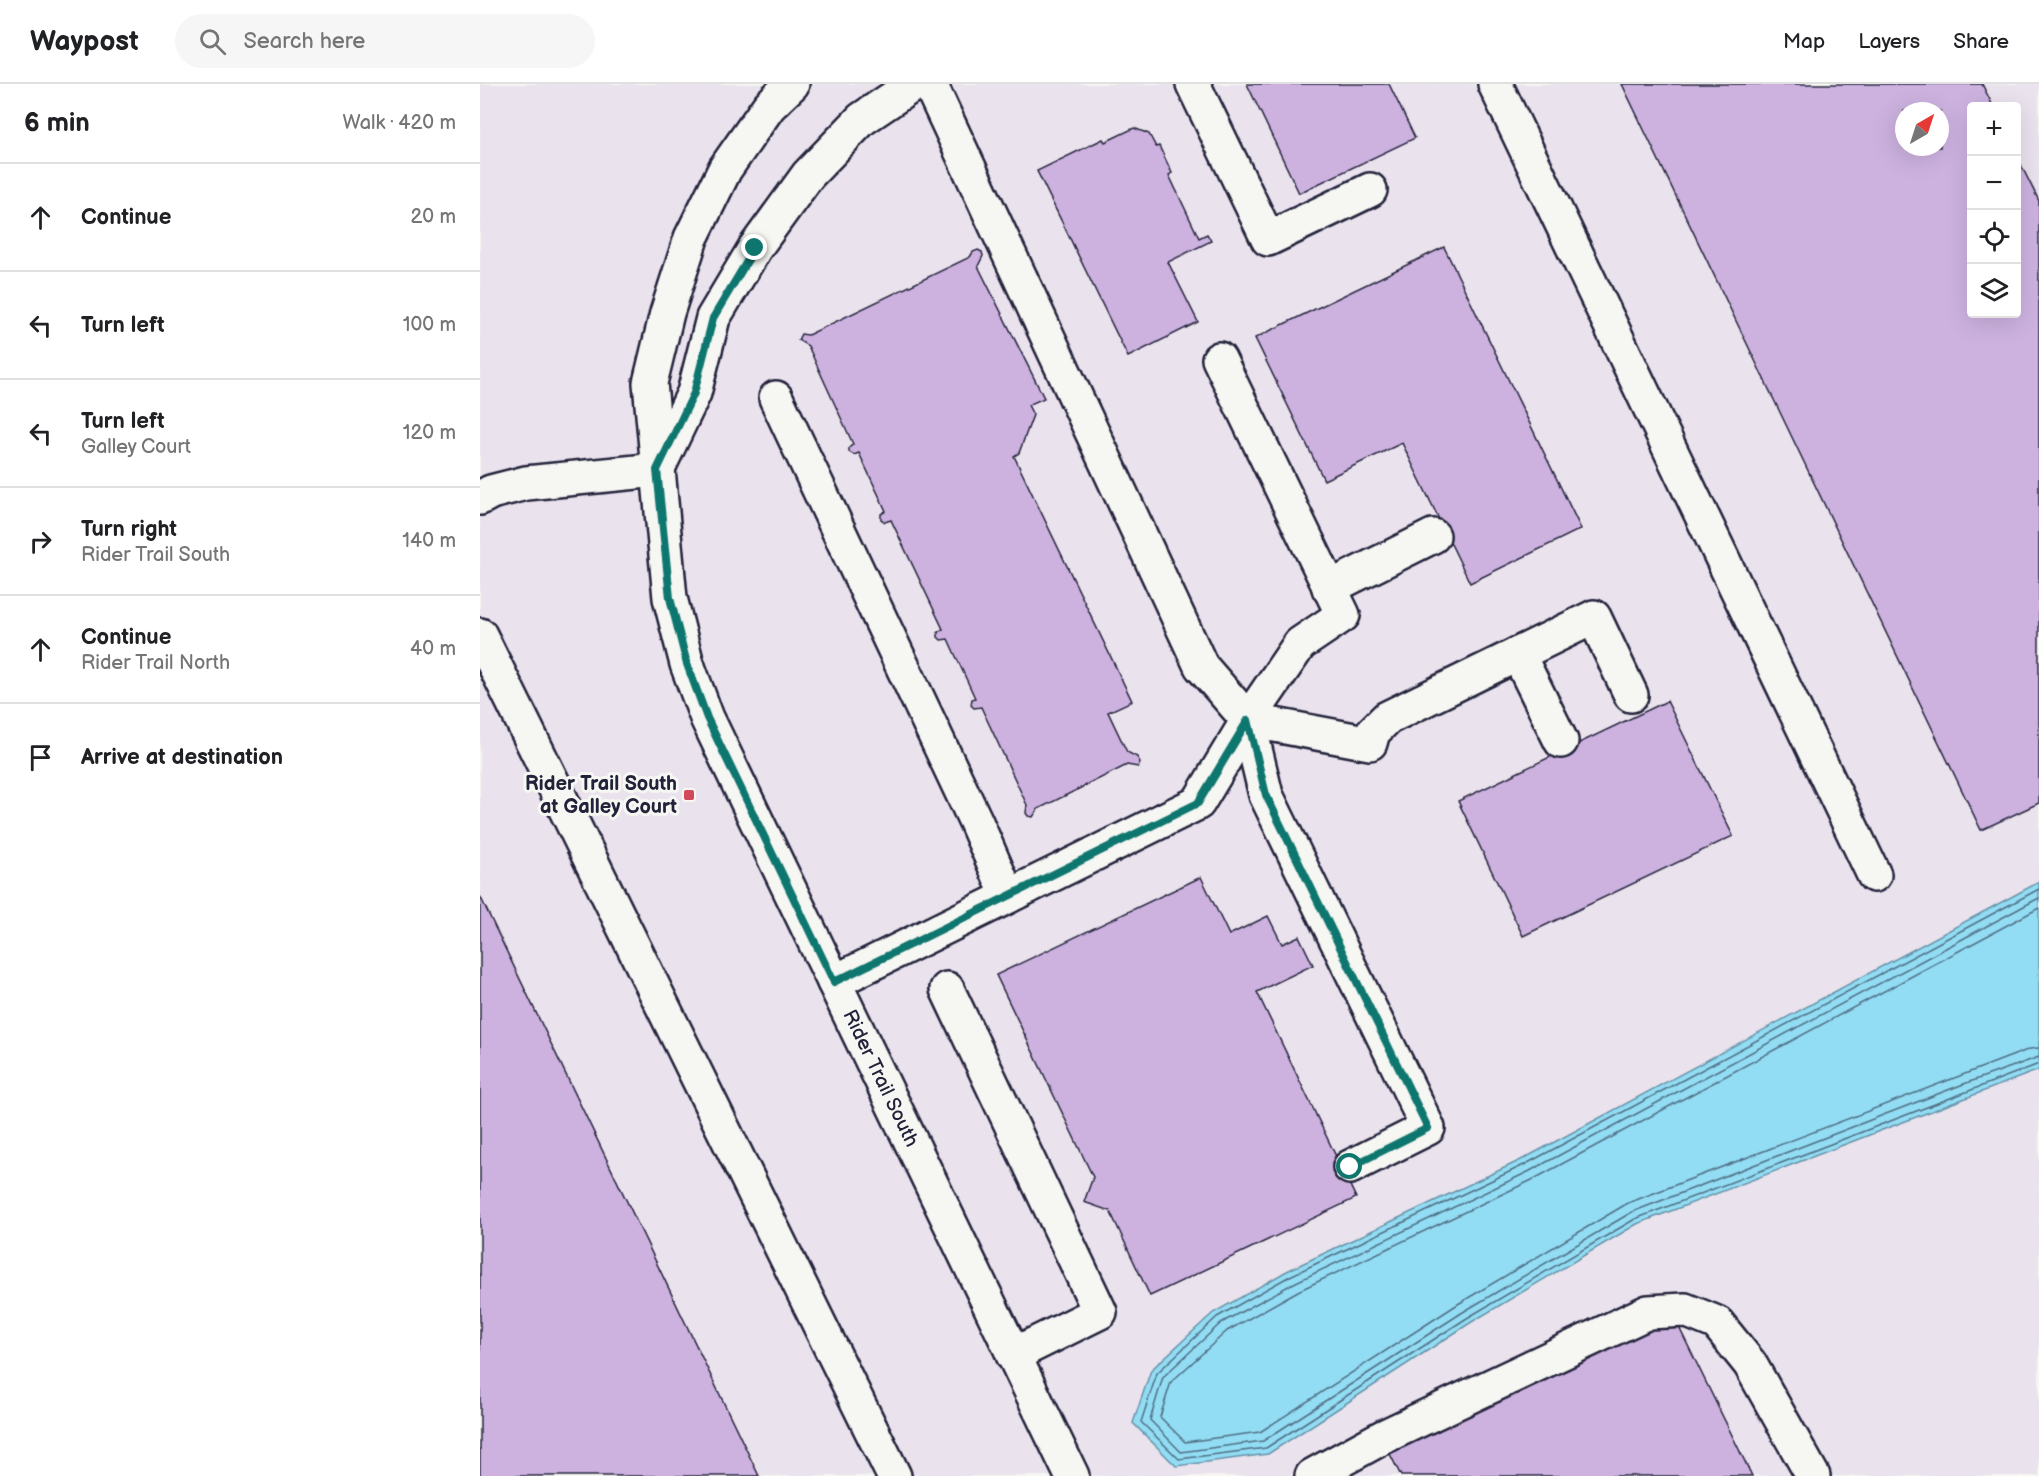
<!DOCTYPE html>
<meta charset="utf-8">
<style>
:root{--surface:#fff;--page:#f6f6f6;--text:#202124;--muted:#757577;--line:#e0e0e0}
body{margin:0;font-family:"Balsamiq Sans",sans-serif;background:var(--page);color:var(--text)}
.controls{position:absolute;right:18px;top:18px;display:grid;overflow:hidden;border-radius:6px;box-shadow:0 6px 24px #0002}
.controls button{width:54px;height:54px;display:grid;place-items:center;padding:0;border:0;border-bottom:2px solid var(--line);background:var(--surface);color:var(--text);font:30px sans-serif}
.compass{position:absolute;left:1415px;top:18px;width:54px;height:54px;border-radius:50%;background:var(--surface);box-shadow:0 6px 24px #0002;rotate:39deg}
.stop{position:absolute;width:18px;height:18px;margin:-14px;border:4px solid #0f766e;border-radius:50%;background:#fff}
.stop.end{background:#0f766e;border-color:#fff;box-shadow:0 2px 6px #0008}
.list{margin:0;padding:0;list-style:none}
h2{display:flex;justify-content:space-between;align-items:center;height:78px;margin:0;padding:0 24px;font-size:26px}
h2 small{font-size:20px;font-weight:400;color:var(--muted)}
.list li{display:grid;grid-template-columns:39px 1fr auto;gap:18px;align-items:center;box-sizing:border-box;height:108px;padding:0 24px;border-top:2px solid var(--line)}
.list b{display:block;font-size:22px;white-space:nowrap}
.list p{margin:0;font-size:20px;white-space:nowrap;color:var(--muted)}
.list em{font-size:20px;font-style:normal;color:var(--muted)}
.icon{flex:none;width:33px;height:33px;fill:none;stroke:currentColor;stroke-width:2;stroke-linecap:round;stroke-linejoin:round}
.map{position:relative;flex:none;width:1559px;height:1392px;overflow:hidden}
header{display:flex;align-items:center;gap:36px;box-sizing:border-box;height:84px;padding:0 30px;background:var(--surface);border-bottom:2px solid var(--line)}
header strong{font-size:28px}
nav{display:flex;gap:33px;margin-inline-start:auto;font-size:21px}
.search{width:420px;height:54px;background:var(--page);display:flex;align-items:center;gap:15px;box-sizing:border-box;padding:0 21px;border-radius:33px;color:var(--muted);font-size:22px}
main{display:flex}
aside{flex:1;background:var(--surface)}
.map>svg:first-child{display:block}
</style>
<header>
<strong>Waypost</strong>
<div class="search"><svg class="icon" aria-label="search" viewBox="0 0 24 24"><circle cx="10" cy="10" r="6"/><path d="M15 15l6 6"/></svg>Search here</div>
<nav><a>Map</a><a>Layers</a><a>Share</a></nav>
</header>
<main>
<aside>
<h2>6 min<small>Walk · 420 m</small></h2>
<ul class="list">
<li><svg class="icon" aria-label="ahead" viewBox="0 0 24 24"><path d="M12 20V5M6 11l6-6 6 6"/></svg><div><b>Continue</b></div><em>20 m</em></li>
<li><svg class="icon" aria-label="left" viewBox="0 0 24 24"><path d="M17 20v-9H6M10 6l-5 5 5 5"/></svg><div><b>Turn left</b></div><em>100 m</em></li>
<li><svg class="icon" aria-label="left" viewBox="0 0 24 24"><path d="M17 20v-9H6M10 6l-5 5 5 5"/></svg><div><b>Turn left</b><p>Galley Court</p></div><em>120 m</em></li>
<li><svg class="icon" aria-label="right" viewBox="0 0 24 24"><path d="M7 20v-9h11M14 6l5 5-5 5"/></svg><div><b>Turn right</b><p>Rider Trail South</p></div><em>140 m</em></li>
<li><svg class="icon" aria-label="ahead" viewBox="0 0 24 24"><path d="M12 20V5M6 11l6-6 6 6"/></svg><div><b>Continue</b><p>Rider Trail North</p></div><em>40 m</em></li>
<li><svg class="icon" aria-label="arrive" viewBox="0 0 24 24"><path d="M6 21V4h12l-3 4 3 4H6"/></svg><div><b>Arrive at destination</b></div></li>
</ul>
</aside>
<div class="map">
<svg width="1559" height="1392" viewBox="0 0 1559 1392">
<rect width="100%" height="100%" fill="#f6f6f2"/>
<filter id="ink" filterUnits="userSpaceOnUse"><feTurbulence type="fractalNoise" baseFrequency=".0167" numOctaves="2"/><feDisplacementMap in="SourceGraphic" scale="12" xChannelSelector="R" yChannelSelector="G"/><feConvolveMatrix kernelMatrix="1 2 1 2 8 2 1 2 1" color-interpolation-filters="sRGB"/></filter>
<g filter="url(#ink)">
<path fill="#eae2ed" fill-rule="evenodd" d="M0 0H1559V1392H0ZM1492 22H1536V230H1492ZM1424 27H1460V63H1424Z"/>
<polygon fill="#92ddf3" stroke="#6592a9" stroke-width="1.5" points="1559,798 1559,986 1157,1140 990,1239 788,1370 696,1382 653,1339 671,1286 733,1229 807,1187 1041,1076"/>
<g fill="none" stroke-linecap="round" stroke-linejoin="round">
<g stroke="#4f6d85" stroke-width="1.5">
<polyline points="1559,805 1044,1081 810,1192 737,1233 677,1289 661,1338 699,1375 786,1364 987,1234 1155,1135 1559,980"/>
<polyline points="1559,814 1048,1088 814,1199 741,1239 683,1293 670,1336 701,1368 783,1357 983,1228 1152,1128 1481,1001 1559,973"/>
<polyline points="1559,824 1052,1096 818,1207 747,1247 691,1298 680,1333 705,1358 780,1348 978,1220 1148,1119 1550,965 1559,964"/>
</g>
</g>
<g fill="#cdb2e0" stroke="#22223b" stroke-width="1.5" fill-rule="evenodd">
<polygon points="767,0 909,0 935,54 819,109"/>
<path d="M1142 0H1502L1513 22H1492V230H1536V71L1559 117V719L1501 746ZM1424 27H1460V63H1424Z"/>
<polygon points="654,44 669,50 676,63 679,62 692,89 689,91 719,154 727,150 731,157 688,178 718,238 648,273 557,87 623,55 625,58"/>
<polygon points="964,163 1101,445 990,499 922,359 844,396 775,254"/>
<polygon points="498,166 502,168 503,172 498,182 564,314 548,321 553,331 539,369 534,372 652,617 628,628 647,668 657,673 660,678 658,683 647,681 558,725 553,733 548,732 546,729 547,721 501,623 494,624 491,621 492,615 495,614 468,555 461,556 458,553 458,548 463,545 411,436 405,438 401,435 401,430 406,427 379,369 374,371 369,368 369,364 373,360 328,262 318,256 321,250 328,251 490,173 493,168"/>
<polygon points="1187,617 1253,752 1043,852 978,717"/>
<polygon points="721,793 749,851 788,832 802,860 819,852 833,881 777,908 876,1114 670,1212 630,1127 604,1118 613,1093 516,891"/>
<polygon points="0,812 279,1392 0,1392"/>
<polygon points="1192,1229 1272,1392 921,1392 908,1366"/>
</g>
<g fill="none" stroke-linecap="round" stroke-linejoin="round">
<g stroke="#22223b" stroke-width="38">
<g id="minor">
<path id="s1" d="M312 0 289 22 245 85 211 154 187 229 170 299 190 514 207 580 227 634 592 1392"/>
<polyline points="450,0 721,582 768,636 786,711 948,1044 870,1083"/>
<polyline points="713,0 788,155 890,106"/>
<polyline points="1015,0 1394,791"/>
<polyline points="296,314 496,738 528,812"/>
<polyline points="178,384 214,309 233,234 275,164 328,91 382,35 434,0"/>
<polyline points="0,414 11,408 46,399 177,386"/>
<polyline points="849,504 953,452"/>
<polyline points="0,551 414,1392"/>
<polyline points="1038,570 1081,657"/>
<polyline points="768,636 890,659 893,648 907,634 1114,533 1151,611"/>
<polyline points="354,898 718,719 768,636 820,560 863,531 739,275"/>
<polyline points="467,905 620,1228 533,1271"/>
<polyline points="832,1392 903,1353 1168,1228 1205,1226 1237,1239 1270,1280 1333,1392"/>
</g>
</g>
<use href="#minor" stroke="#f6f6f2" stroke-width="33"/>
</g>
</g>
<g fill="none" stroke-linecap="round" stroke-linejoin="round" filter="url(#ink)">
<polyline stroke="#0f766e" stroke-width="8" points="275,164 233,234 214,309 177,386 190,514 207,580 227,634 354,898 718,719 768,636 786,711 948,1044 870,1083"/>
</g>
<rect fill="#d1495b" stroke="#f6f6f2" stroke-width="2" x="203" y="705" width="12" height="12" rx="3"/>
<g text-anchor="middle" dominant-baseline="central" stroke-width="6" stroke-linejoin="round" paint-order="stroke">
<g font-size="20" font-weight="bold" fill="#22223b" stroke="#f6f6f2" text-anchor="end">
<text x="197" y="700">Rider Trail South<tspan x="197" dy="23">at Galley Court</tspan></text>
</g>
<g font-size="20" fill="#22223b" stroke="#f6f6f2">
<text stroke="none"><textPath href="#s1" startOffset="1078">Rider Trail South</textPath></text>
</g>
</g>
</svg>
<div class="controls">
<button>+</button>
<button>−</button>
<button><svg class="icon" aria-label="locate" viewBox="0 0 24 24"><circle cx="12" cy="12" r="6"/><path d="M12 2v4M12 18v4M2 12h4M18 12h4"/></svg></button>
<button><svg class="icon" aria-label="layers" viewBox="0 0 24 24"><path d="M12 4l9 5-9 5-9-5zM3 14l9 5 9-5"/></svg></button>
</div>
<svg class="compass" viewBox="-18 -18 36 36"><path d="M0-13l5 13h-10z" fill="#e53935"/><path d="M0 13l5-13h-10z" fill="#757577"/></svg>
<div class="stop" style="left:870px;top:1083px"></div>
<div class="stop end" style="left:275px;top:164px"></div>
</div>
</main>
